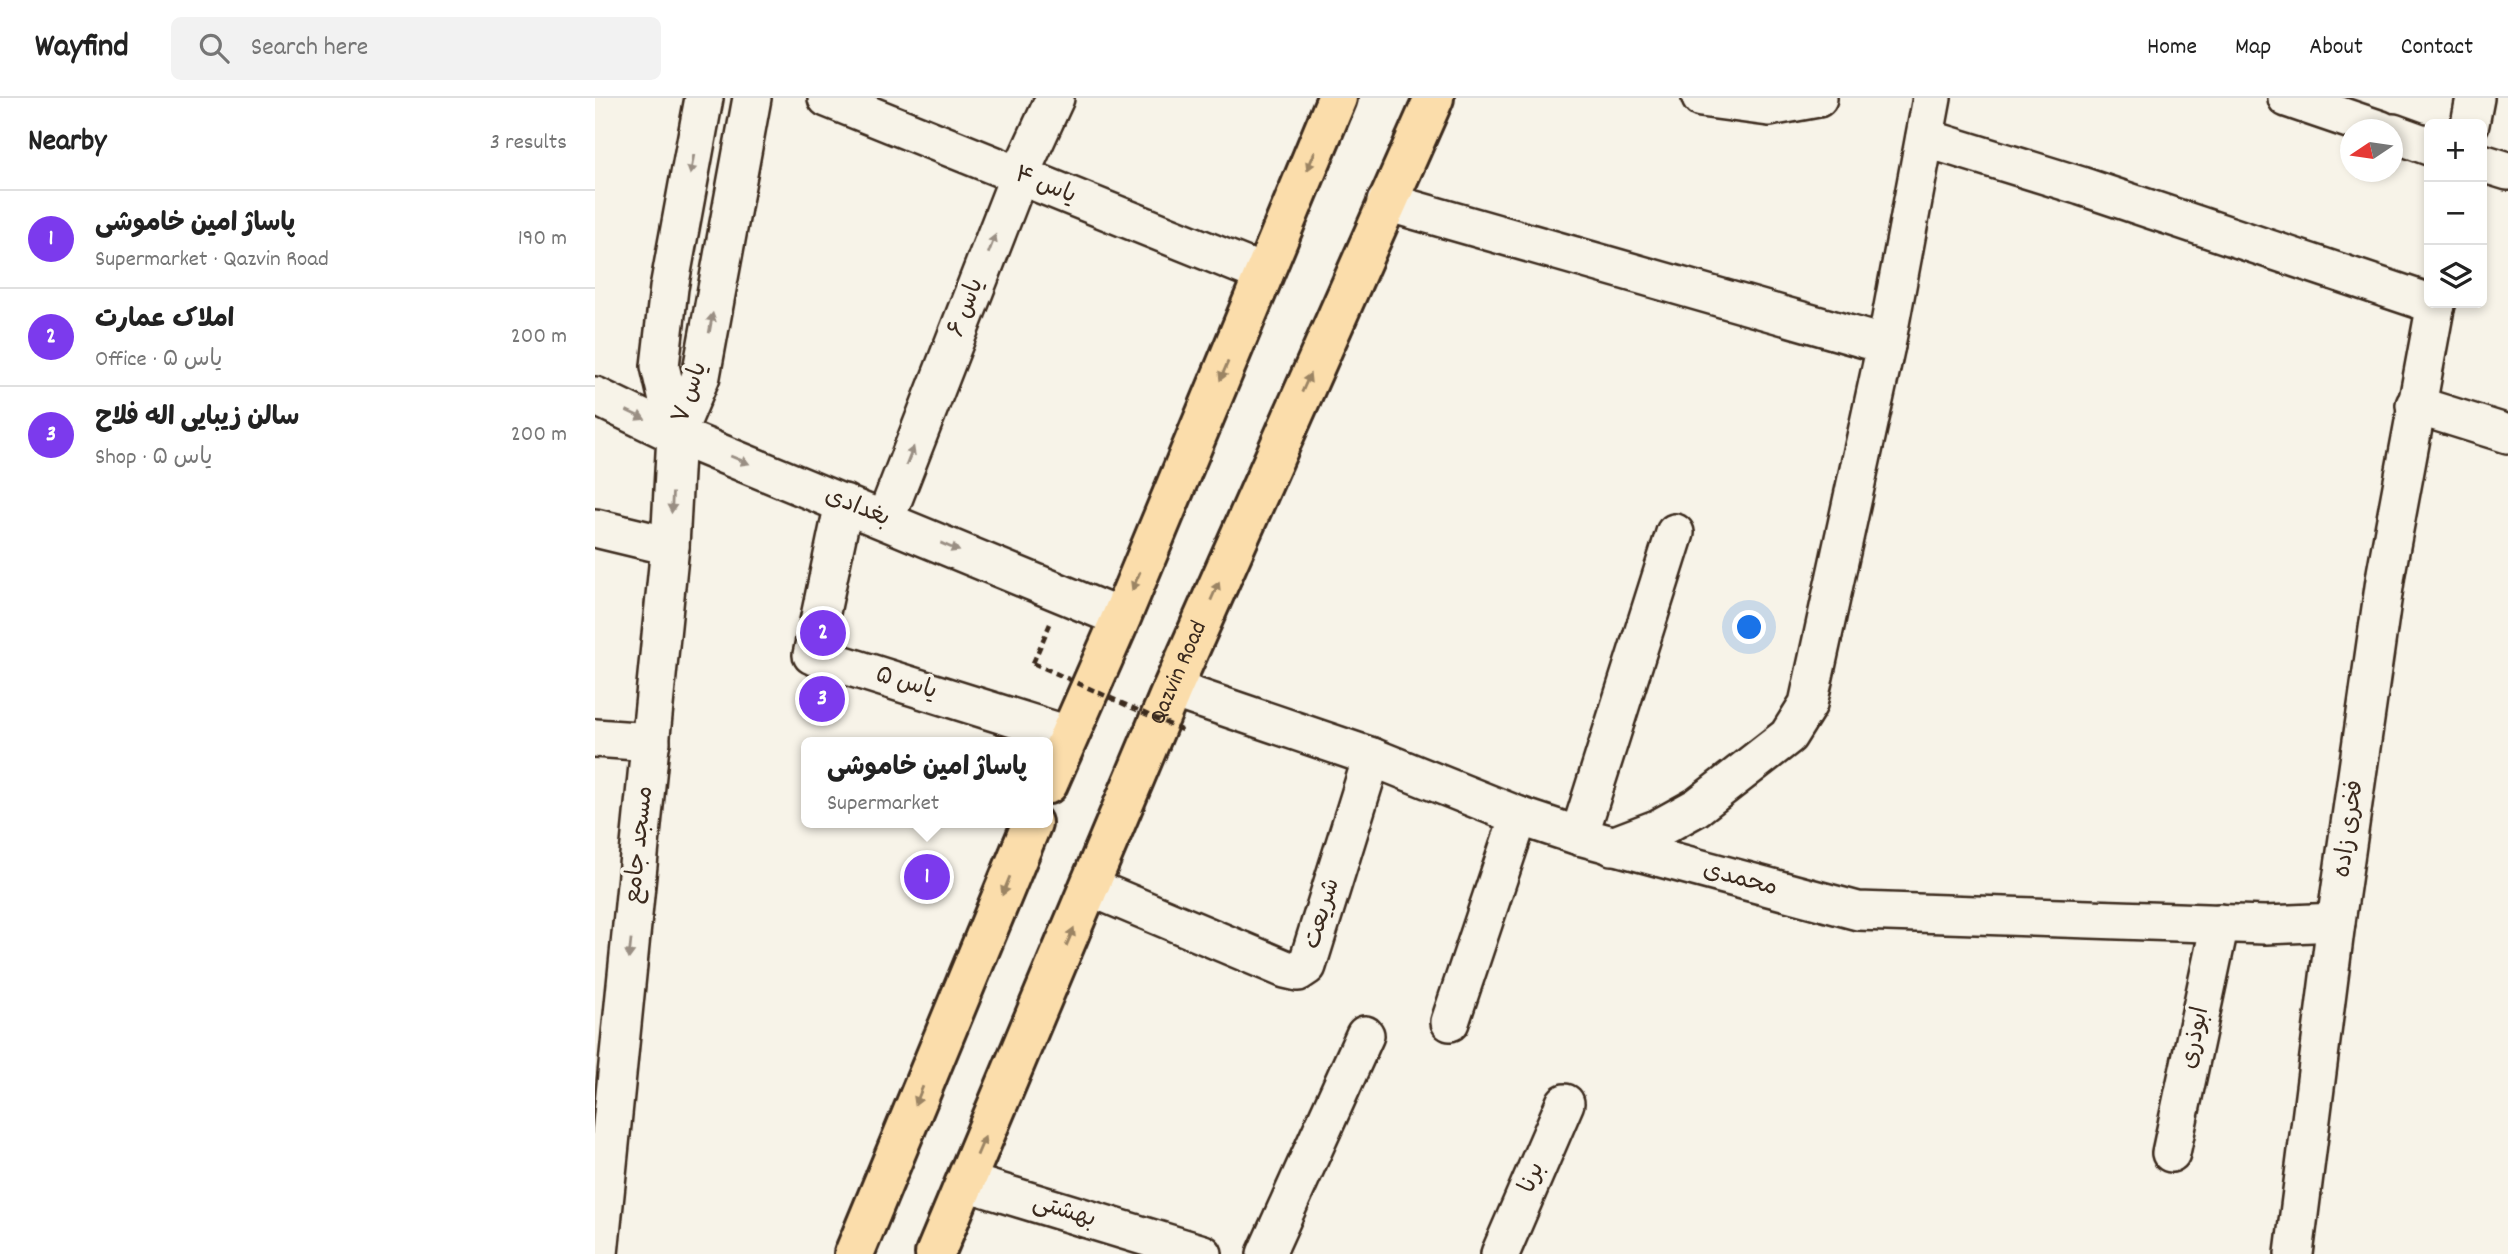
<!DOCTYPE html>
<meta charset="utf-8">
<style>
:root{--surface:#fff;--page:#f2f2f2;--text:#222;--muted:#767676;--line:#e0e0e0;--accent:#7c3aed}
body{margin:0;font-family:Dekko,"Playpen Sans Arabic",sans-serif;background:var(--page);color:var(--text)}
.controls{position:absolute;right:21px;top:21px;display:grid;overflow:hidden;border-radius:10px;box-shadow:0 4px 10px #0003}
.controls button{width:63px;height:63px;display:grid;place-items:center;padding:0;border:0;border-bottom:2px solid var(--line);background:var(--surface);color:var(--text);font:35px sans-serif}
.compass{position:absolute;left:1745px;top:21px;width:63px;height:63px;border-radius:50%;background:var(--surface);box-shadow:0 4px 10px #0003;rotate:257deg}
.you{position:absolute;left:1155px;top:530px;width:24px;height:24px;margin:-18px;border:5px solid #fff;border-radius:50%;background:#1a73e8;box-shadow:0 0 0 10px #1a73e833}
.badge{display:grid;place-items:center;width:46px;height:46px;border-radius:50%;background:var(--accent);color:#fff;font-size:23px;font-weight:700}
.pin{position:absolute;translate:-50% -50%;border:4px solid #fff;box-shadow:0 2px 7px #0006}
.popup{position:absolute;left:206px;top:639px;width:252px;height:91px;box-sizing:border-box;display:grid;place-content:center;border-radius:10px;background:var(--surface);filter:drop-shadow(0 2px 5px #0005);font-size:23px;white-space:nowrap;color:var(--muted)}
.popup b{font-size:26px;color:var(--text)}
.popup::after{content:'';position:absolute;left:50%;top:100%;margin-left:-14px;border:14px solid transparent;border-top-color:var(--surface)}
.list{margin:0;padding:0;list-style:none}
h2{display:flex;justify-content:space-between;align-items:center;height:91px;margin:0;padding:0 28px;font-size:30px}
h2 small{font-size:23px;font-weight:400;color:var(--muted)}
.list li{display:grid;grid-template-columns:46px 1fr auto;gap:21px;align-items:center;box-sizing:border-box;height:98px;padding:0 28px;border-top:2px solid var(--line)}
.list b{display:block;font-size:26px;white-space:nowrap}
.list p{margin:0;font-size:23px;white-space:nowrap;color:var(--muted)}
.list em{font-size:23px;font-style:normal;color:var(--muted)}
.icon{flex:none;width:38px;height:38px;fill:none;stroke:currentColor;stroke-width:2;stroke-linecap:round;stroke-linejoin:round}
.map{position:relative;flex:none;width:1913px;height:1156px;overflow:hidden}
header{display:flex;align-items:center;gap:42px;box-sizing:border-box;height:98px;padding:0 35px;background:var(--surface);border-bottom:2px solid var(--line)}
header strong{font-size:33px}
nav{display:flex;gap:38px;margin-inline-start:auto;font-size:24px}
.search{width:490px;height:63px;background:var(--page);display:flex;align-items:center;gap:18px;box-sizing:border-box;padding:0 24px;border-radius:10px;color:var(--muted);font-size:26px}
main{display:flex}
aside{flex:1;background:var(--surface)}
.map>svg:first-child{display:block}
</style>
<header>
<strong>Wayfind</strong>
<div class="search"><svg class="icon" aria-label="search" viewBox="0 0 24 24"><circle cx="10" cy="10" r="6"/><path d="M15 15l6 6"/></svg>Search here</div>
<nav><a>Home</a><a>Map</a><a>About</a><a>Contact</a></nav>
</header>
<main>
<aside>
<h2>Nearby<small>3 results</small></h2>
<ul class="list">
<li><span class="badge">1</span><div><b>پاساژ امین خاموشی</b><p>Supermarket · Qazvin Road</p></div><em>190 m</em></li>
<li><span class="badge">2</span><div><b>املاک عمارت</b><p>Office · یاس ۵</p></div><em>200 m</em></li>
<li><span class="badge">3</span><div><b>سالن زیبایی اله فلاح</b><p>Shop · یاس ۵</p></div><em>200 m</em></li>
</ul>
</aside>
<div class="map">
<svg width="1913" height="1156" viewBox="0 0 1913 1156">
<rect width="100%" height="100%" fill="#f7f3e8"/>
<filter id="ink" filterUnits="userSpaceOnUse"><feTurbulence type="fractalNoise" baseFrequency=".0143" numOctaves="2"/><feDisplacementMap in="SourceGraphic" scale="14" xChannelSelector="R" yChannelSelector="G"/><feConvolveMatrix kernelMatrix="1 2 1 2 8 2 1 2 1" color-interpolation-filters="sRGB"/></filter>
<g filter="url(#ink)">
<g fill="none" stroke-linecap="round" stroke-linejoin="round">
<g stroke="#3b2a1e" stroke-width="42">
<g id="minor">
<polyline points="232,0 669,176"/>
<polyline points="1106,0 1174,9 1223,0"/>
<polyline points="1692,0 1786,32"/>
<polyline points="1875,26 1880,0"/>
<polyline points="1798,35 1834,48"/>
<polyline points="1330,40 1486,88 1841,207"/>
<polyline points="1887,65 1913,73"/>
<polyline points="791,104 1291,247"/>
<polyline points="0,298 81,337 526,520"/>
<polyline points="1820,307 1913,336"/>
<polyline points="81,337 106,278 157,0"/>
<polyline points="249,405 217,557 473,637"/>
<polyline points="290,422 424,78 460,0"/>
<polyline points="0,430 75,448"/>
<polyline points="577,591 777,659 924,718 984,738 1263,813 1670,827 1741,824"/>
<polyline points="0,640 56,644"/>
<polyline points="984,738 1080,435"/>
<polyline points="1017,748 1064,730 1102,709 1193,638 1213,606 1291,247 1337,0"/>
<polyline points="495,789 690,871 703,874 712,868 777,659"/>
<polyline points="855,924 924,718"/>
<polyline points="1576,1055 1625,825"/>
<polyline points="371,1084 608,1156"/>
<polyline points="4,1156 75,448 81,337 65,268 74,190 109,0"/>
<polyline points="671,1156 770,937"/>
<polyline points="905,1156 970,1005"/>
<polyline points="1699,1156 1741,824 1791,475 1841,205"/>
</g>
</g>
<g stroke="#3b2a1e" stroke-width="44">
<g id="trunk">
<polyline points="453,686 526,520 742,0"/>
<polyline points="259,1156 437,725"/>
<path id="s1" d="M340 1156 577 591 839 0"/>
</g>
</g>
<polyline stroke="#3b2a1e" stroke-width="4.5" stroke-dasharray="7 5" stroke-linecap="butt" points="438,565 455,526"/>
<use href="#minor" stroke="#f7f3e8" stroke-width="37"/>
<use href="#trunk" stroke="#fbddab" stroke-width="38"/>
<polyline stroke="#3b2a1e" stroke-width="4.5" stroke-dasharray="7 5" stroke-linecap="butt" points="438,565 591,634"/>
</g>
<defs><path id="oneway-solid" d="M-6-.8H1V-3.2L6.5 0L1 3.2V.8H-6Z" transform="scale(1.75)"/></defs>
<g fill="#9b8464">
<use href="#oneway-solid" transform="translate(716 63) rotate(113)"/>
<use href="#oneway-solid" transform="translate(629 273) rotate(113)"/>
<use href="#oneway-solid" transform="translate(711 285) rotate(-66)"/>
<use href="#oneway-solid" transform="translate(541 483) rotate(113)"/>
<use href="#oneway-solid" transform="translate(620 493) rotate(-66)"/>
<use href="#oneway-solid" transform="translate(411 788) rotate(112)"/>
<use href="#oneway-solid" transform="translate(475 839) rotate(-67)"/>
<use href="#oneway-solid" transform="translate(324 998) rotate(112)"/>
<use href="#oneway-solid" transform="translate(386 1048) rotate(-67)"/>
</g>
<g fill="#998e83">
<use href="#oneway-solid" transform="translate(97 67) rotate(100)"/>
<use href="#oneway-solid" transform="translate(397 146) rotate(-69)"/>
<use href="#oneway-solid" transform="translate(116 225) rotate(-80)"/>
<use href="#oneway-solid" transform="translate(41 317) rotate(25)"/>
<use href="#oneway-solid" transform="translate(315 358) rotate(-69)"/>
<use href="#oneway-solid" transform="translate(145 362) rotate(22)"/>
<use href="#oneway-solid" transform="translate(77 405) rotate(93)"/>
<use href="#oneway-solid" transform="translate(355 449) rotate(23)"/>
<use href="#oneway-solid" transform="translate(35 851) rotate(96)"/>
</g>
</g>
<g text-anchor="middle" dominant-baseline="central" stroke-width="7" stroke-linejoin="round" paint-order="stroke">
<g font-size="24" fill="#3b2a1e" stroke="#f7f3e8">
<text transform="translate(450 88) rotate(22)">یاس ۴</text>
<text transform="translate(372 210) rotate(-69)">یاس ۶</text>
<text transform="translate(96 295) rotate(-71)">یاس ۷</text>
<text transform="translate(262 410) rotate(22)">بغدادی</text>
<text stroke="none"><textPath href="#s1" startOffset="630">Qazvin Road</textPath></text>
<text transform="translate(311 586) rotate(17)">یاس ۵</text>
<text transform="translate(1755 731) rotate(-82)">فخری زاده</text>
<text transform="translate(45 747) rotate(-84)">مسجد جامع</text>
<text transform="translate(1145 782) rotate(15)">محمدی</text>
<text transform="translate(728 816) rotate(-73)">شریعت</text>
<text transform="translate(1601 940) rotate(-78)">ابوذری</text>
<text transform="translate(938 1080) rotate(-67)">برنا</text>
<text transform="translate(469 1114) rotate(17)">بهشتی</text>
</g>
</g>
</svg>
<div class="controls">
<button>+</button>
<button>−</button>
<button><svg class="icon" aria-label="layers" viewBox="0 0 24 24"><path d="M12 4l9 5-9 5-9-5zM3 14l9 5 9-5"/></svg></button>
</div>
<svg class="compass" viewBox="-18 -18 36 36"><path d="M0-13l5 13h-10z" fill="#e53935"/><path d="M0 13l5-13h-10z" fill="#767676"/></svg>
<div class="you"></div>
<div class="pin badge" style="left:332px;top:779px">1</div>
<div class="popup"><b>پاساژ امین خاموشی</b>Supermarket</div>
<div class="pin badge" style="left:228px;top:535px">2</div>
<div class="pin badge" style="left:227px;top:601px">3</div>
</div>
</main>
